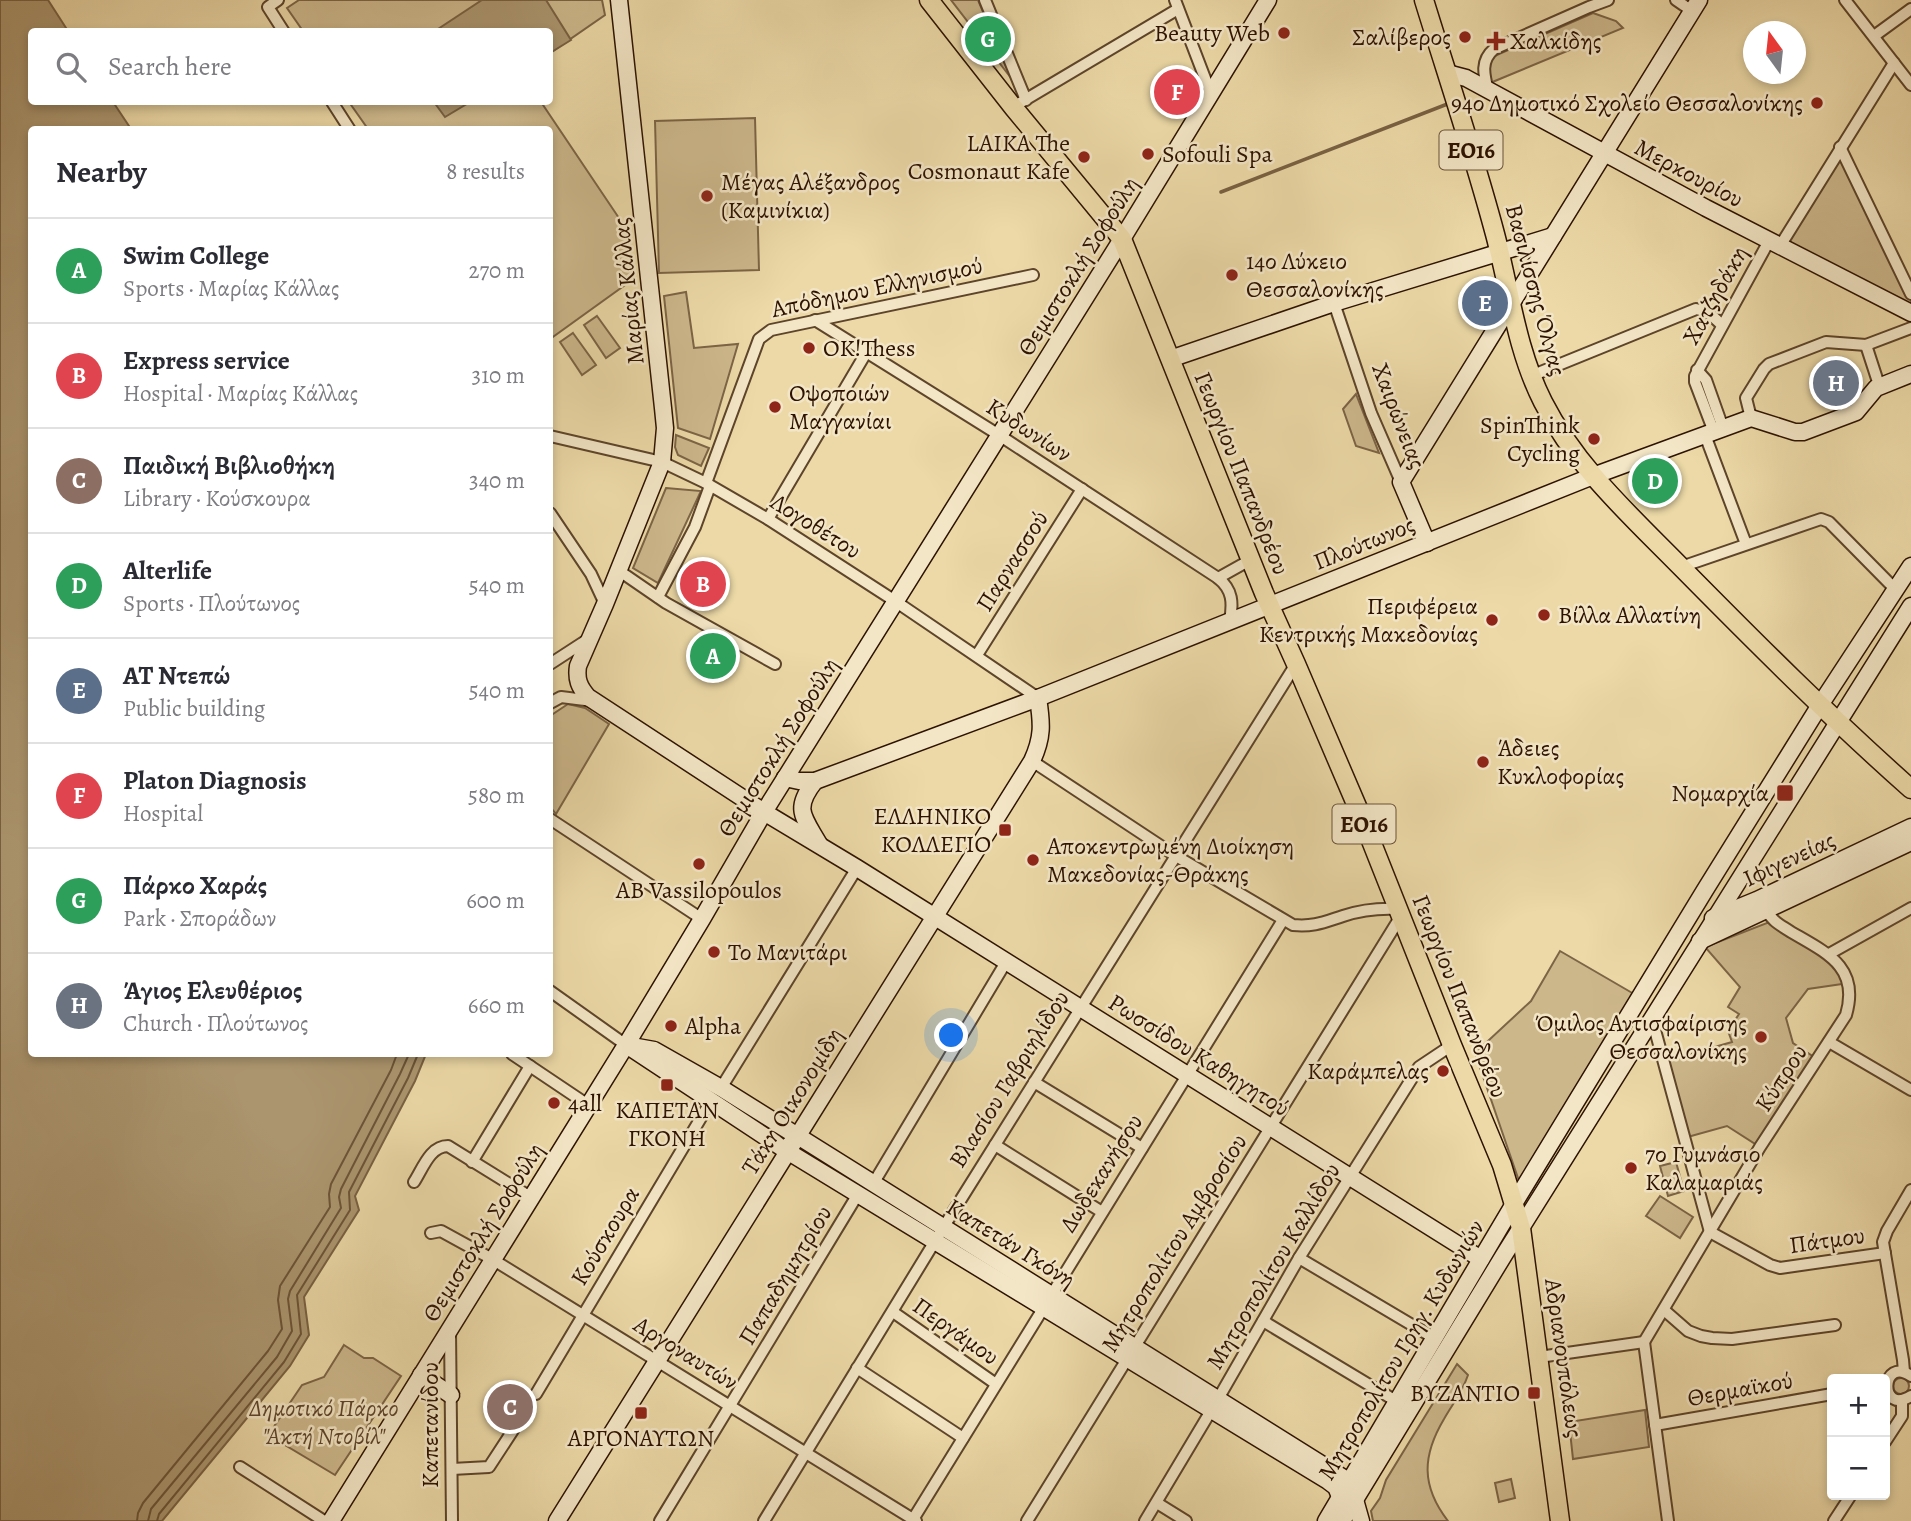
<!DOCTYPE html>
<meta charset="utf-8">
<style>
:root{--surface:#fff;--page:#f7f7f7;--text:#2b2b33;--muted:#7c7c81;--line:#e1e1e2;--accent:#b45309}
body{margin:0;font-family:Alegreya,serif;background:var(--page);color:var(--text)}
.controls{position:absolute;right:21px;bottom:21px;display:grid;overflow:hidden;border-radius:7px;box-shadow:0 4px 10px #0003}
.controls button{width:63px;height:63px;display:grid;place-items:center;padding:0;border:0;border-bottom:2px solid var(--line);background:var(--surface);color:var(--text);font:35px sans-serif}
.compass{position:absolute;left:1743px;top:21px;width:63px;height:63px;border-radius:50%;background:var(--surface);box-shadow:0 4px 10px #0003;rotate:345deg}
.you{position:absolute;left:952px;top:1036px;width:24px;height:24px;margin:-18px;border:5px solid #fff;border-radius:50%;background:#1a73e8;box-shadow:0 0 0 10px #1a73e833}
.badge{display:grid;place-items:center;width:46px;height:46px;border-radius:50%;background:var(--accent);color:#fff;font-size:23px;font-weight:700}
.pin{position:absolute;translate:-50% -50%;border:4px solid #fff;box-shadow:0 2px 7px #0006}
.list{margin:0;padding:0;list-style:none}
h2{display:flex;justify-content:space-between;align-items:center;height:91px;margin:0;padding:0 28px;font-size:30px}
h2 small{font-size:23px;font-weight:400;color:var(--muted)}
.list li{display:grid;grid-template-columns:46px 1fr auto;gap:21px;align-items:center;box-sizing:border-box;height:105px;padding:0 28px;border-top:2px solid var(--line)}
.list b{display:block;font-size:26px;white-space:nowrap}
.list p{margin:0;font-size:23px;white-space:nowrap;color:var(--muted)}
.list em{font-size:23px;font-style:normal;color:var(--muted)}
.icon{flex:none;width:38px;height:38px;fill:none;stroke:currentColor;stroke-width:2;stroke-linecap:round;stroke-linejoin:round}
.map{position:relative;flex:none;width:1911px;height:1521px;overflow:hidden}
.search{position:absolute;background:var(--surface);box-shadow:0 4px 10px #0003;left:28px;top:28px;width:525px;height:77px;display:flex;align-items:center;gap:18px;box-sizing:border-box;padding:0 24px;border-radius:7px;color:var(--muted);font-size:26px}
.panel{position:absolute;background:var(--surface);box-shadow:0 4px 10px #0003;left:28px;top:126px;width:525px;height:931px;border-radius:7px}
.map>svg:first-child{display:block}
</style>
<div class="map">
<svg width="1911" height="1521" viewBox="0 0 1911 1521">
<rect width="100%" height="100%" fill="#ecd9a7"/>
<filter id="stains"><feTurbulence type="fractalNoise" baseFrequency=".00286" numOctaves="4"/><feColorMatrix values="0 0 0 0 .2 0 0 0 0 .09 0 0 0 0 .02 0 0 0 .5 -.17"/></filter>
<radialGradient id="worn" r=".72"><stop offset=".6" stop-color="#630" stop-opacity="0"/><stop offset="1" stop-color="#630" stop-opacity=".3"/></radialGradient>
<g fill="#ccb78b" stroke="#7c6446" stroke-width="2">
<polygon points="299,0 602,0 605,15 550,53 550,32 303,31 287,8"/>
<polygon points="951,0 978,0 1011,78"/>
<polygon points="1593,13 1616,21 1623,28 1490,83 1487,70 1490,58"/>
<polygon points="349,102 541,102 627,230 632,280 550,339 550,130 368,129"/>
<polygon points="755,118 759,270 659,273 655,121"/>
<polygon points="1840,147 1911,293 1911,313 1780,246"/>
<polygon points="686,292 694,348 738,344 710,439 678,428 664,296"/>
<polygon points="597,316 620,348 606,358 584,325"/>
<polygon points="573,333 596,365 582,375 560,342"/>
<polygon points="1356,394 1379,453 1356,446 1343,409"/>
<polygon points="676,435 709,448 701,466 678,455 675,447"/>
<polygon points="666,488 701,491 658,583 633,568"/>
<polygon points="568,704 585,708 609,724 556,814 550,807 550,716"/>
<polygon points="1772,921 1828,954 1849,983 1808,989 1786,1018 1793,1043 1817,1059 1760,1147 1727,1126 1684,1138 1662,1062 1732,1042 1728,1031 1739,1014 1728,1007 1740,987 1705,947"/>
<polygon points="1560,951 1634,994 1519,1181 1475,1053 1531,1001"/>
<polygon points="1676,1162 1684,1191 1668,1196 1660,1166"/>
<polygon points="1660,1196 1693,1217 1680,1238 1646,1216"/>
<polygon points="344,1345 364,1358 373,1358 401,1376 335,1475 270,1436 275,1425 302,1385 324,1377"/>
<path d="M1457 1364 1468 1375C1462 1393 1453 1403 1444 1419 1422 1456 1421 1486 1448 1521H1373L1371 1511 1380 1498 1386 1480Z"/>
<circle cx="1901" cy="1386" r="8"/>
<polygon points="1645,1410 1649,1447 1573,1459 1569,1422"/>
<polygon points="1511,1479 1515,1498 1499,1502 1495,1483"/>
</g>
<g fill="#ab956e" stroke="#796142" stroke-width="2">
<polygon points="0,0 48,0 68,31 32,32 32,102 113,102 131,129 32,130 32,1054 426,1054 415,1081 355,1196 359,1210 304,1297 309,1335 290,1366 162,1521 0,1521"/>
<polygon points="482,0 546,0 571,40 550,53 550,32 435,31"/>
<polygon points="434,102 470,102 445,117"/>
</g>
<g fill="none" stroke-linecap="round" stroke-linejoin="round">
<g stroke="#6c5437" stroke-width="2">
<polyline points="137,1521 138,1513 143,1503 268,1351 282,1329 278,1300 280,1286 330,1207 329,1194 331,1184 391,1070 397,1054"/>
<polyline points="148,1521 151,1509 277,1357 292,1331 288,1299 290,1291 341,1208 339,1197 341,1189 400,1074 409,1054"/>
<polyline points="157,1521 159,1514 284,1362 301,1334 297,1295 350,1210 349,1192 408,1078 418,1054"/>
</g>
<polyline stroke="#796142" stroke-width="3.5" points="1221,192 1450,103"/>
<g stroke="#5d442a" stroke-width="14">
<g id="street">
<polyline points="278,0 268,7 284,32"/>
<polyline points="985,0 1026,100"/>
<polyline points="1175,0 1211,94"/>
<polyline points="1676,0 1692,11"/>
<polyline points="1845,0 1911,85"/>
<polyline points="1874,36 1911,9"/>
<path d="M1488 91C1484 75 1480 61 1494 49L1589 7 1608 0"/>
<polyline points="332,102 350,130"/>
<polyline points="1013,107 1178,9"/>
<polyline points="1840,147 1911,294"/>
<polyline points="1780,246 1894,63"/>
<polyline points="1334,303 1371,413 1401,482"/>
<path d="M815 320 999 435 1218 578C1233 590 1233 603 1230 621"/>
<polyline points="1866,345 1879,385"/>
<polyline points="1697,370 1706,380 1723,428"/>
<polyline points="1531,376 1696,309 1708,312 1722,325"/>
<polyline points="1751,418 1746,398 1764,369 1769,364 1826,342 1866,345 1911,328"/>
<polyline points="1714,432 1695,382 1695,376 1769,241"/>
<polyline points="1705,435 1746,544"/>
<polyline points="550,436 662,462 706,483 768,519 895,601 1038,698"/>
<polyline points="706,483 759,339 771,330 1033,275"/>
<polyline points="550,513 591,574 605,604"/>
<polyline points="768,519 866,353"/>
<polyline points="1681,567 1821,519 1829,522 1896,590"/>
<polyline points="618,570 666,603 775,664"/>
<polyline points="1218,578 1252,559"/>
<polyline points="658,597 695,527 710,486"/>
<polyline points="977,655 1082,489"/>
<polyline points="550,664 590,638"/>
<polyline points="550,703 561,697 593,701"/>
<path d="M1032 761 1176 856 1293 925C1314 927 1324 922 1343 916 1361 910 1379 908 1398 909"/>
<polyline points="550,819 702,919"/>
<polyline points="1829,954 1911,908"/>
<polyline points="550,991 626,1045"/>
<polyline points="1652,1019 1710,1232 1770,1265 1780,1268 1885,1253"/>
<polyline points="1829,1042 1911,1090"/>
<polyline points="512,1054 588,1105"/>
<polyline points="1034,1082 1142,1148"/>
<polyline points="721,1088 857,868"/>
<polyline points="995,1145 1102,1212"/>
<polyline points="472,1162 530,1066"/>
<path d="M414 1182C423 1168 430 1146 448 1146L532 1198"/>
<polyline points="873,1184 1006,962"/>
<polyline points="431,1233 441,1231 492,1259 916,1521"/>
<polyline points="1299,1258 1434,1338"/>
<polyline points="1664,1310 1688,1331 1701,1336 1712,1338 1732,1339 1835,1325"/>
<polyline points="893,1312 996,1384"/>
<polyline points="1263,1321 1396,1401"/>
<polyline points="450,1331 452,1521"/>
<path d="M1644 1342 1760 1147 1846 1015C1860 967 1827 953 1791 932 1781 925 1772 922 1767 910"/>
<polyline points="1644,1342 1668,1521"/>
<polyline points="1539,1357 1644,1342"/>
<polyline points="857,1368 963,1438"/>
<polyline points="1904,1372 1903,1360 1883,1242 1887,1231 1911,1190"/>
<path d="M1911 1376C1881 1355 1878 1416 1911 1396"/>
<polyline points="536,1394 711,1101"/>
<polyline points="1655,1425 1832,1394"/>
<polyline points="1885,1442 1902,1416 1902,1400"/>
<polyline points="240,1467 324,1521"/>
<polyline points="452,1469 489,1467 519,1421"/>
<polyline points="1157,1503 1186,1521"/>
<polyline points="660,1521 858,1194"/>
<polyline points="764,1521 943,1228 1296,664"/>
<polyline points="912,1521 1283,920"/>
<polyline points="1027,1521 1401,916"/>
<polyline points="1145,1521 1218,1399 1299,1258 1419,1067 1452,1045"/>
<polyline points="1834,1521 1851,1495"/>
</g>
</g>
<g stroke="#2d1200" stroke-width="19">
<g id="secondary">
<path d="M619 0 663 408 665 428 662 462 605 604 578 666C576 679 579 687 588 697L764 812 857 868 1481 1259"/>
<polyline points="1447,73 1466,78 1706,208 1911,313"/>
<polyline points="1170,359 1334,303 1553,236"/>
<polyline points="1427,543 1401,482 1699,0"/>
<polyline points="785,778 799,781 815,781 1038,698 1593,476 1751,418 1795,432 1803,432 1856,412 1876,388 1911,374"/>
<path d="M815 781C793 809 803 816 819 844"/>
<polyline points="1713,918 1757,900 1911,827"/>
<polyline points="1700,941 1911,842"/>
<polyline points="626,1045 654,1050 721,1088 1350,1482 1361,1521"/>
<polyline points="628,1046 787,1151 1328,1481 1336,1487 1343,1504"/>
<polyline points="421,1375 451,1395"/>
<polyline points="331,1521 626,1045 702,919 764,812 1122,239 1268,0"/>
<path d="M557 1521 1032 761C1043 737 1042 724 1038 698"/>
<polyline points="1326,1521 1515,1202 1705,890 1820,705 1911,566"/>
<polyline points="1342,1521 1504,1255 1911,606"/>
</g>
</g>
<g stroke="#2d1200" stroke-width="21">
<g id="primary">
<polyline points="929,0 1013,107 1122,239 1264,593 1296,664 1362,818 1452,1045 1502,1165 1521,1228 1560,1521"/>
<path d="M1424 0C1448 78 1474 155 1495 234 1510 290 1516 349 1543 402 1576 467 1631 516 1682 568 1756 643 1831 718 1911 789"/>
</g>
</g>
<use href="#street" stroke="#f3e6c6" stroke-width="10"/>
<use href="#secondary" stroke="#f3e6c6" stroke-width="16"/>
<use href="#primary" stroke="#ecd9a7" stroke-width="18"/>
</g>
<g fill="#8f2418" stroke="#f3e6c6" stroke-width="2.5">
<circle cx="1284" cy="33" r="7"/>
<circle cx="1465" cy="37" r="7"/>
<path d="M1492.5 30.5h7v7h7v7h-7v7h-7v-7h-7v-7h7z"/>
<circle cx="1817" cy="103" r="7"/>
<circle cx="1148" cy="154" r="7"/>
<circle cx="1084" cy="157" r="7"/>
<circle cx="707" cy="196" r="7"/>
<circle cx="1232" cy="275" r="7"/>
<circle cx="809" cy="348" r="7"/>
<circle cx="775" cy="407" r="7"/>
<circle cx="1594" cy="439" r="7"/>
<circle cx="1544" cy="615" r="7"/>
<circle cx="1492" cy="620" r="7"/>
<circle cx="1483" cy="762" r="7"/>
<rect x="1776" y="784" width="18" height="18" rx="3.5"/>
<rect x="998" y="823" width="14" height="14" rx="3.5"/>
<circle cx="1033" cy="860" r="7"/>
<circle cx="699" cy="864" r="7"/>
<circle cx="714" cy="952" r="7"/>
<circle cx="671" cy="1026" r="7"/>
<circle cx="1761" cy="1037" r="7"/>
<circle cx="1443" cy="1071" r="7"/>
<rect x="660" y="1078" width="14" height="14" rx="3.5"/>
<circle cx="554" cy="1103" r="7"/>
<circle cx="1631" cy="1168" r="7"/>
<rect x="1527" y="1386" width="14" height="14" rx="3.5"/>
<rect x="634" y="1406" width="14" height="14" rx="3.5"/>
</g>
<g text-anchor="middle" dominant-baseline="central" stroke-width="5" stroke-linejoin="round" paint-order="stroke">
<g fill="#f3e6c6" stroke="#68523b" stroke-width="2">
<rect x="1439.5" y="130.5" width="63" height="39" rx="5"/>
<rect x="1332.5" y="804.5" width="63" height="39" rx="5"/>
</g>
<g font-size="23" font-weight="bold" fill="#2d1200">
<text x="1471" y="150">ΕΟ16</text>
<text x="1364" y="824">ΕΟ16</text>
</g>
<g font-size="24" fill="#2d1200" stroke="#f3e6c6" text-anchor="start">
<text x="1270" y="33" text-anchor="end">Beauty Web</text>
<text x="1451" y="37" text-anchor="end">Σαλίβερος</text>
<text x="1510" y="41">Χαλκίδης</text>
<text x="1803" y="103" text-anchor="end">94ο Δημοτικό Σχολείο Θεσσαλονίκης</text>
<text x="1070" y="143" text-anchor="end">LAIKA The<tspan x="1070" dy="28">Cosmonaut Kafe</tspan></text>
<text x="1162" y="154">Sofouli Spa</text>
<text x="721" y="182">Μέγας Αλέξανδρος<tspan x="721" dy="28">(Καμινίκια)</tspan></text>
<text x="1246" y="261">14ο Λύκειο<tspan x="1246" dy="28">Θεσσαλονίκης</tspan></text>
<text x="823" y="348">OK!Thess</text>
<text x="789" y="393">Οψοποιών<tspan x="789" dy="28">Μαγγανίαι</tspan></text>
<text x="1580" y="425" text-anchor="end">SpinThink<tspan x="1580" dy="28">Cycling</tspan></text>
<text x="1478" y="606" text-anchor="end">Περιφέρεια<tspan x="1478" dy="28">Κεντρικής Μακεδονίας</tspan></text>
<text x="1558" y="615">Βίλλα Αλλατίνη</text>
<text x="1497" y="748">Άδειες<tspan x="1497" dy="28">Κυκλοφορίας</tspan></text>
<text x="1769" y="793" text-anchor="end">Νομαρχία</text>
<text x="991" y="816" text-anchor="end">ΕΛΛΗΝΙΚΟ<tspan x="991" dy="28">ΚΟΛΛΕΓΙΟ</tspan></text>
<text x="1047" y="846">Αποκεντρωμένη Διοίκηση<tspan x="1047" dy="28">Μακεδονίας-Θράκης</tspan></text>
<text x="699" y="890" text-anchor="middle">AB Vassilopoulos</text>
<text x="728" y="952">Το Μανιτάρι</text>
<text x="1747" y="1023" text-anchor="end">Όμιλος Αντισφαίρισης<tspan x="1747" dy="28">Θεσσαλονίκης</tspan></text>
<text x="685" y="1026">Alpha</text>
<text x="1429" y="1071" text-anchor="end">Καράμπελας</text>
<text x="568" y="1103">4all</text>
<text x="667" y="1110" text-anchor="middle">ΚΑΠΕΤΑΝ<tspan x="667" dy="28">ΓΚΟΝΗ</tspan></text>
<text x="1645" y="1154">7ο Γυμνάσιο<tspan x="1645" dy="28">Καλαμαριάς</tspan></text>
<text x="1520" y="1393" text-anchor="end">ΒΥΖΑΝΤΙΟ</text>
<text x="641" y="1438" text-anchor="middle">ΑΡΓΟΝΑΥΤΩΝ</text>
</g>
<g font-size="24" fill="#2d1200" stroke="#f3e6c6">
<text transform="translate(1689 173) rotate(28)">Μερκουρίου</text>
<text transform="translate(1078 266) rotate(-58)">Θεμιστοκλή Σοφούλη</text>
<text transform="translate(877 287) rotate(-12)">Απόδημου Ελληνισμού</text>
<text transform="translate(1536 290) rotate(75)">Βασιλίσσης Όλγας</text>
<text transform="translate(628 291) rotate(-96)">Μαρίας Κάλλας</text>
<text transform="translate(1715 295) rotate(-61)">Χατζηδάκη</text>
<text transform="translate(1399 416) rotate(69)">Χαιρώνειας</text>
<text transform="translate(1029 430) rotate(33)">Κυδωνίων</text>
<text transform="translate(1242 473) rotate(68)">Γεωργίου Παπανδρέου</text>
<text transform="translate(816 526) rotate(32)">Λογοθέτου</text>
<text transform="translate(1364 543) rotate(-22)">Πλούτωνος</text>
<text transform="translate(1012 561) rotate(-58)">Παρνασσού</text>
<text transform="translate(778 747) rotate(-58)">Θεμιστοκλή Σοφούλη</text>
<text transform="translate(1789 859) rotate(-25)">Ιφιγενείας</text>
<text transform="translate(1460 996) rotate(68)">Γεωργίου Παπανδρέου</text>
<text transform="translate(1199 1055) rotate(32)">Ρωσσίδου Καθηγητού</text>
<text transform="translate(1781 1078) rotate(-57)">Κύπρου</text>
<text transform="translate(1009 1079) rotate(-58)">Βλασίου Γαβριηλίδου</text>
<text transform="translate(792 1101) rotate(-58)">Τάκη Οικονομίδη</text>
<text transform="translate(1101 1173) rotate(-58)">Δωδεκανήσου</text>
<text transform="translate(483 1232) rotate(-58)">Θεμιστοκλή Σοφούλη</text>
<text transform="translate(605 1236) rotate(-59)">Κούσκουρα</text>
<text transform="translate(1827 1240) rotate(-8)">Πάτμου</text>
<text transform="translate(1011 1243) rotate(32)">Καπετάν Γκόνη</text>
<text transform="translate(1174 1243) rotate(-58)">Μητροπολίτου Αμβροσίου</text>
<text transform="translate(1273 1266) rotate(-59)">Μητροπολίτου Καλλίδου</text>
<text transform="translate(785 1275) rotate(-59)">Παπαδημητρίου</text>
<text transform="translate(956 1331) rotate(35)">Περγάμου</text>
<text transform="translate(1401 1350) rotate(-59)">Μητροπολίτου Γρηγ. Κυδωνιών</text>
<text transform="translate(686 1353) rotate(32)">Αργοναυτών</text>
<text transform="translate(1564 1358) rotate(82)">Αδριανουπόλεως</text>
<text transform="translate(1740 1389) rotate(-10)">Θερμαϊκού</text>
<text transform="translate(430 1425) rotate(-90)">Καπετανίδου</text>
</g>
<g font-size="24" font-style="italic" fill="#5d442a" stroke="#f3e6c6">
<text x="324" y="1408">Δημοτικό Πάρκο<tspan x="324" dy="28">"Ακτή Ντοβίλ"</tspan></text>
</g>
</g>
<rect width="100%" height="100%" filter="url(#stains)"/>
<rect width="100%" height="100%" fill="url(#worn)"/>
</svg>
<div class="controls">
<button>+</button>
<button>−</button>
</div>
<svg class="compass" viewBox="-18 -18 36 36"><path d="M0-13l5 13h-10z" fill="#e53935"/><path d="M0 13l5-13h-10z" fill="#7c7c81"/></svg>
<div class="you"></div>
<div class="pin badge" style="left:713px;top:656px;background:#2e9e5b">A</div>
<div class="pin badge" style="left:703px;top:584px;background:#e0444e">B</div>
<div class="pin badge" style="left:510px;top:1407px;background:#8d6e63">C</div>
<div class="pin badge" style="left:1655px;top:481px;background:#2e9e5b">D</div>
<div class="pin badge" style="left:1485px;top:303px;background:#5c6f8a">E</div>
<div class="pin badge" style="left:1177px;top:92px;background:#e0444e">F</div>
<div class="pin badge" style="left:988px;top:39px;background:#2e9e5b">G</div>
<div class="pin badge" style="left:1836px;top:383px;background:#6b7280">H</div>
<div class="search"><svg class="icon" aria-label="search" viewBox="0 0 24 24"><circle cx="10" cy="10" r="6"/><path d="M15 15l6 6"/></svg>Search here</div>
<section class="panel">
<h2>Nearby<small>8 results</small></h2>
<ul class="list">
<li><span class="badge" style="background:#2e9e5b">A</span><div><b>Swim College</b><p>Sports · Μαρίας Κάλλας</p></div><em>270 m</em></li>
<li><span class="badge" style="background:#e0444e">B</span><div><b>Express service</b><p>Hospital · Μαρίας Κάλλας</p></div><em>310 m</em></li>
<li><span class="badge" style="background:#8d6e63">C</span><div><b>Παιδική Βιβλιοθήκη</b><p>Library · Κούσκουρα</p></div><em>340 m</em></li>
<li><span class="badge" style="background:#2e9e5b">D</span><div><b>Alterlife</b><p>Sports · Πλούτωνος</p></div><em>540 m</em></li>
<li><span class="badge" style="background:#5c6f8a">E</span><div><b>ΑΤ Ντεπώ</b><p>Public building</p></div><em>540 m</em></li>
<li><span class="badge" style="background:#e0444e">F</span><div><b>Platon Diagnosis</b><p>Hospital</p></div><em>580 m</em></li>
<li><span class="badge" style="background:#2e9e5b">G</span><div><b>Πάρκο Χαράς</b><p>Park · Σποράδων</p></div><em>600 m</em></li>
<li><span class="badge" style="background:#6b7280">H</span><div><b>Άγιος Ελευθέριος</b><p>Church · Πλούτωνος</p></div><em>660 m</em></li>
</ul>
</section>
</div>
